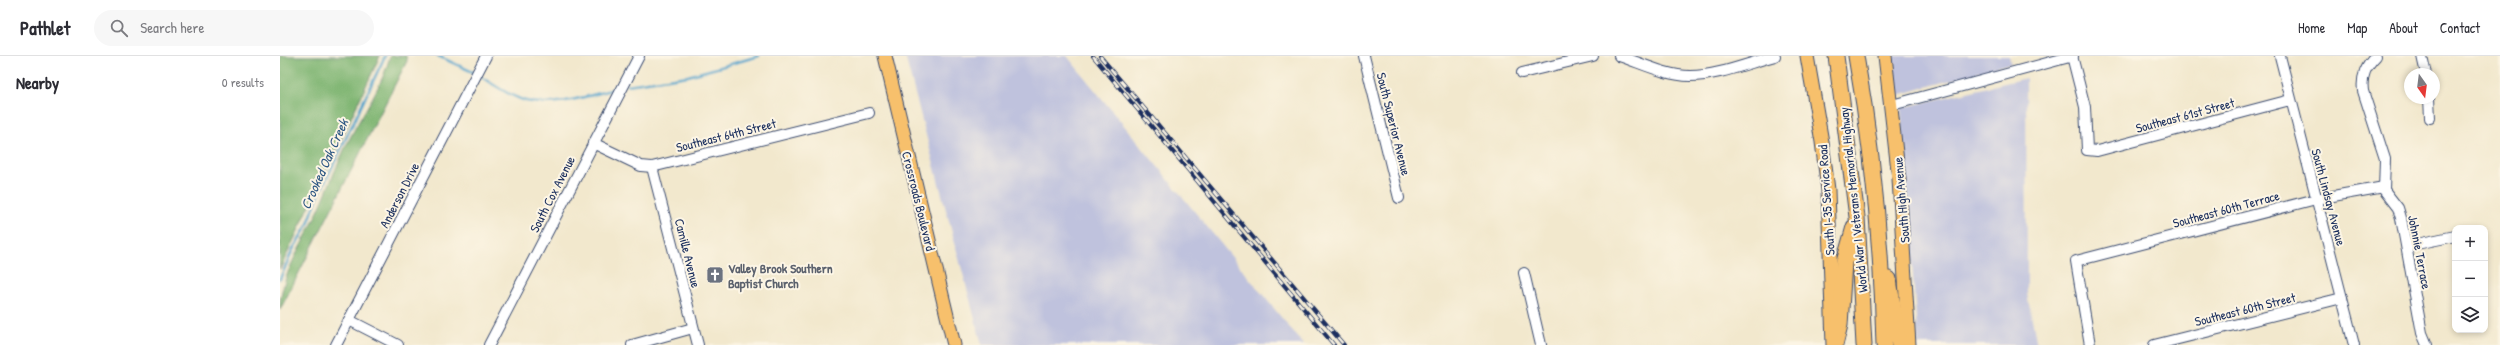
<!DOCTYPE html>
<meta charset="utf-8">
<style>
:root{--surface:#fff;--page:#f7f7f7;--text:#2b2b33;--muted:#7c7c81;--line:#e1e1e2}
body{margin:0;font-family:"Patrick Hand",sans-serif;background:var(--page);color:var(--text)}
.controls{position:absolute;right:12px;bottom:12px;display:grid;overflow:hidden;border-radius:8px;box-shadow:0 2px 6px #0003}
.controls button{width:36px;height:36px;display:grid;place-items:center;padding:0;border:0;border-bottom:1px solid var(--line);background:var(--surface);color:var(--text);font:20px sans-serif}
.compass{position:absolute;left:2124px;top:12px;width:36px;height:36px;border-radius:50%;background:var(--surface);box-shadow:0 2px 6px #0003;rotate:166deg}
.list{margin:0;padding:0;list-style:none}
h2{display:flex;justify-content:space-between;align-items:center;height:52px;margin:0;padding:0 16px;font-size:17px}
h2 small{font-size:13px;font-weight:400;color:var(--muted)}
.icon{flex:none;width:22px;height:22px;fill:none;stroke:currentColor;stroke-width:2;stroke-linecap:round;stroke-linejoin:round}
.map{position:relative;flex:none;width:2220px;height:289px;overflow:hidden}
header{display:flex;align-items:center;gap:24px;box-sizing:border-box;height:56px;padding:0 20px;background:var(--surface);border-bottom:1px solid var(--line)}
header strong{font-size:19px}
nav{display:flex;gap:22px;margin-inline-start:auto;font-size:14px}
.search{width:280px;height:36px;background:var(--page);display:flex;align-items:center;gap:10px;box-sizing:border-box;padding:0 14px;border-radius:22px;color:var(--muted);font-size:15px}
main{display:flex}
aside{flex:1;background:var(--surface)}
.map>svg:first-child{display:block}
</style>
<header>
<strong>Pathlet</strong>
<div class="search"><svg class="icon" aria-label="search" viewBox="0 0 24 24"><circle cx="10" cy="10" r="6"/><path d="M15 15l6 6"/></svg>Search here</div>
<nav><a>Home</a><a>Map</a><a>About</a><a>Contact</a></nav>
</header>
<main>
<aside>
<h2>Nearby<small>0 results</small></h2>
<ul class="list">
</ul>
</aside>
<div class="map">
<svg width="2220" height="289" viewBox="0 0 2220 289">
<rect width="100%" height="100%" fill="#fcf5e5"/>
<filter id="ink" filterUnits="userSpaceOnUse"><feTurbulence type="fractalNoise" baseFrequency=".025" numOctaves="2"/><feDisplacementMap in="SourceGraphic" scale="8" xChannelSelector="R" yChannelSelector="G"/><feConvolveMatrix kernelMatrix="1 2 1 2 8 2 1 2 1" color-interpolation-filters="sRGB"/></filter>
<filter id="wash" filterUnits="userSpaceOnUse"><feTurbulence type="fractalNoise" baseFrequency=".012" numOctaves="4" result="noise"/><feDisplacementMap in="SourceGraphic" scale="16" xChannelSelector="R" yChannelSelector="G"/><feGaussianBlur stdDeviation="0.9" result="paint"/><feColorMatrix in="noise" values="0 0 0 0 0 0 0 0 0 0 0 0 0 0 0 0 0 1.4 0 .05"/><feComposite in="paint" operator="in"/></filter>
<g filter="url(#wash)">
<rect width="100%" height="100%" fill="#f2e8cd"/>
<g fill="#bfc2dd">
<polygon points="625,0 787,0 1024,289 702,289"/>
<polygon points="1611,0 1729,0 1731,7 1618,39"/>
<polygon points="1746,22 1747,238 1757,289 1638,289 1621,52"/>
</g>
<g fill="#80b673" stroke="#4e7268">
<polygon points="0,0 100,0 0,213"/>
<path d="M110 0H126L127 5 0 254C0 221 20 193 34 164 47 137 56 109 70 82 83 56 103 29 110 0Z"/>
</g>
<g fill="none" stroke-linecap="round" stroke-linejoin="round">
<g stroke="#51a3cc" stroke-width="2.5">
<polyline points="158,0 195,17"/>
<path d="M199 20C214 28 230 41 246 45 275 52 311 39 338 32"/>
<polyline points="347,29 408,20 479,0"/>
<polyline points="0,223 12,195 28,168 37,143 105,0"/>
</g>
</g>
</g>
<g filter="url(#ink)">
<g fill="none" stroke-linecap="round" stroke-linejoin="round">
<g stroke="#3b4b6f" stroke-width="12">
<g id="minor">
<polyline points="1084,0 1119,142"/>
<path d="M1339 0C1361 7 1387 20 1410 20 1438 20 1468 7 1495 0"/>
<polyline points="1792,0 1805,51 1807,94 1817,95 2010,44"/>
<polyline points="2000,0 2074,289"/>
<path d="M2096 0C2086 10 2081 20 2083 35L2105 103 2104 134 2118 152 2121 162 2142 277 2147 289"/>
<polyline points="2142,0 2146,18"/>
<polyline points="1242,17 1313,0"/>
<polyline points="2149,42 2150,62"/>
<polyline points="1612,49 1793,0"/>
<polyline points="313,87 361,110 372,111 589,57"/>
<polyline points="372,111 418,289"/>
<polyline points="2127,190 2175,180"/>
<polyline points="1244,217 1261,289"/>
<polyline points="69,264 118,289"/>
<polyline points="56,289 206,0"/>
<polyline points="209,289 359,0"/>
<polyline points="352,289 413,272"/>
<polyline points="1810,289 1796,205 2036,143 2104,131"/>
<polyline points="1874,289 2062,242"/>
</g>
</g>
<g stroke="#3b4b6f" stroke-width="15">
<g id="major">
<polyline points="605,0 674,289"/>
<polyline points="1527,0 1542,86 1548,134 1553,289"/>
<polyline points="1605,0 1619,123 1629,289"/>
</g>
</g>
<g stroke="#3b4b6f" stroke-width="17">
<g id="highway">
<polyline points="1556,0 1577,161 1584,289"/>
<path d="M1576 0C1593 95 1602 193 1604 289"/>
<polyline points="1609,223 1619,289"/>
<polyline points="1555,289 1560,269 1564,206 1574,171"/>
</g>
</g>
<use href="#minor" stroke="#fff" stroke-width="10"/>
<use href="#major" stroke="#f7c06c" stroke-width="13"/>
<use href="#highway" stroke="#f7c06c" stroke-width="15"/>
<g stroke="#1b2f5e" stroke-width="4">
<g id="rail">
<polyline points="813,0 1054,289"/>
<polyline points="820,0 1064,289"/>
</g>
</g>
<use href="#rail" stroke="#fcf5e5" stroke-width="2.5" stroke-dasharray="8" stroke-linecap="butt"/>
</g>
</g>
<defs>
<g id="church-square" transform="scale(0.9)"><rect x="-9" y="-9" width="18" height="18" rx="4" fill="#6b7280" stroke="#fcf5e5"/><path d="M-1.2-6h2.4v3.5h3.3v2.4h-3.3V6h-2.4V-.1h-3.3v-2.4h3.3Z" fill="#fff"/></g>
</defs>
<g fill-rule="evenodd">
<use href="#church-square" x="435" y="219"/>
</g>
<g text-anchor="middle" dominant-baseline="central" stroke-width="4" stroke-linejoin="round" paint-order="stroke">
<g font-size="13" fill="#1b2f5e" stroke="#fcf5e5">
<text transform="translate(1905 59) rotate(-15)">Southeast 61st Street</text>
<text transform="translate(1114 68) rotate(76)">South Superior Avenue</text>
<text transform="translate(446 79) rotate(-14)">Southeast 64th Street</text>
<text transform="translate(272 138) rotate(-63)">South Cox Avenue</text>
<text transform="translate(119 139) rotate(-63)">Anderson Drive</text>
<text transform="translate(2049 141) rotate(75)">South Lindsay Avenue</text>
<text transform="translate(1546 144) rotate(-94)">South I-35 Service Road</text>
<text transform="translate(1573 144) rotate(-96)">World War I Veterans Memorial Highway</text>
<text transform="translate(1621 144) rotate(-95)">South High Avenue</text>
<text transform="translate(639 145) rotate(76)">Crossroads Boulevard</text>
<text transform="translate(1946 153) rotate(-15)">Southeast 60th Terrace</text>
<text transform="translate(2140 196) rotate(79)">Johnnie Terrace</text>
<text transform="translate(408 197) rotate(76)">Camille Avenue</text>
<text transform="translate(1965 253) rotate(-14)">Southeast 60th Street</text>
</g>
<g font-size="13" font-weight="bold" fill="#5b616d" stroke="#fcf5e5" text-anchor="start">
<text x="448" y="212">Valley Brook Southern<tspan x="448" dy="15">Baptist Church</tspan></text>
</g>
<g font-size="14" font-style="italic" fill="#2e5884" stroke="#fcf5e5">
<text transform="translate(44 108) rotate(-66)">Crooked Oak Creek</text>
</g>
</g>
</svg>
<div class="controls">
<button>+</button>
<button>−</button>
<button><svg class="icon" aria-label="layers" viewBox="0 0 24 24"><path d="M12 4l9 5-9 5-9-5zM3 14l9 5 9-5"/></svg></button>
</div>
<svg class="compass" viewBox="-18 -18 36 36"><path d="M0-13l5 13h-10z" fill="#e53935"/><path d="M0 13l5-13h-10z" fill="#7c7c81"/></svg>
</div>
</main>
